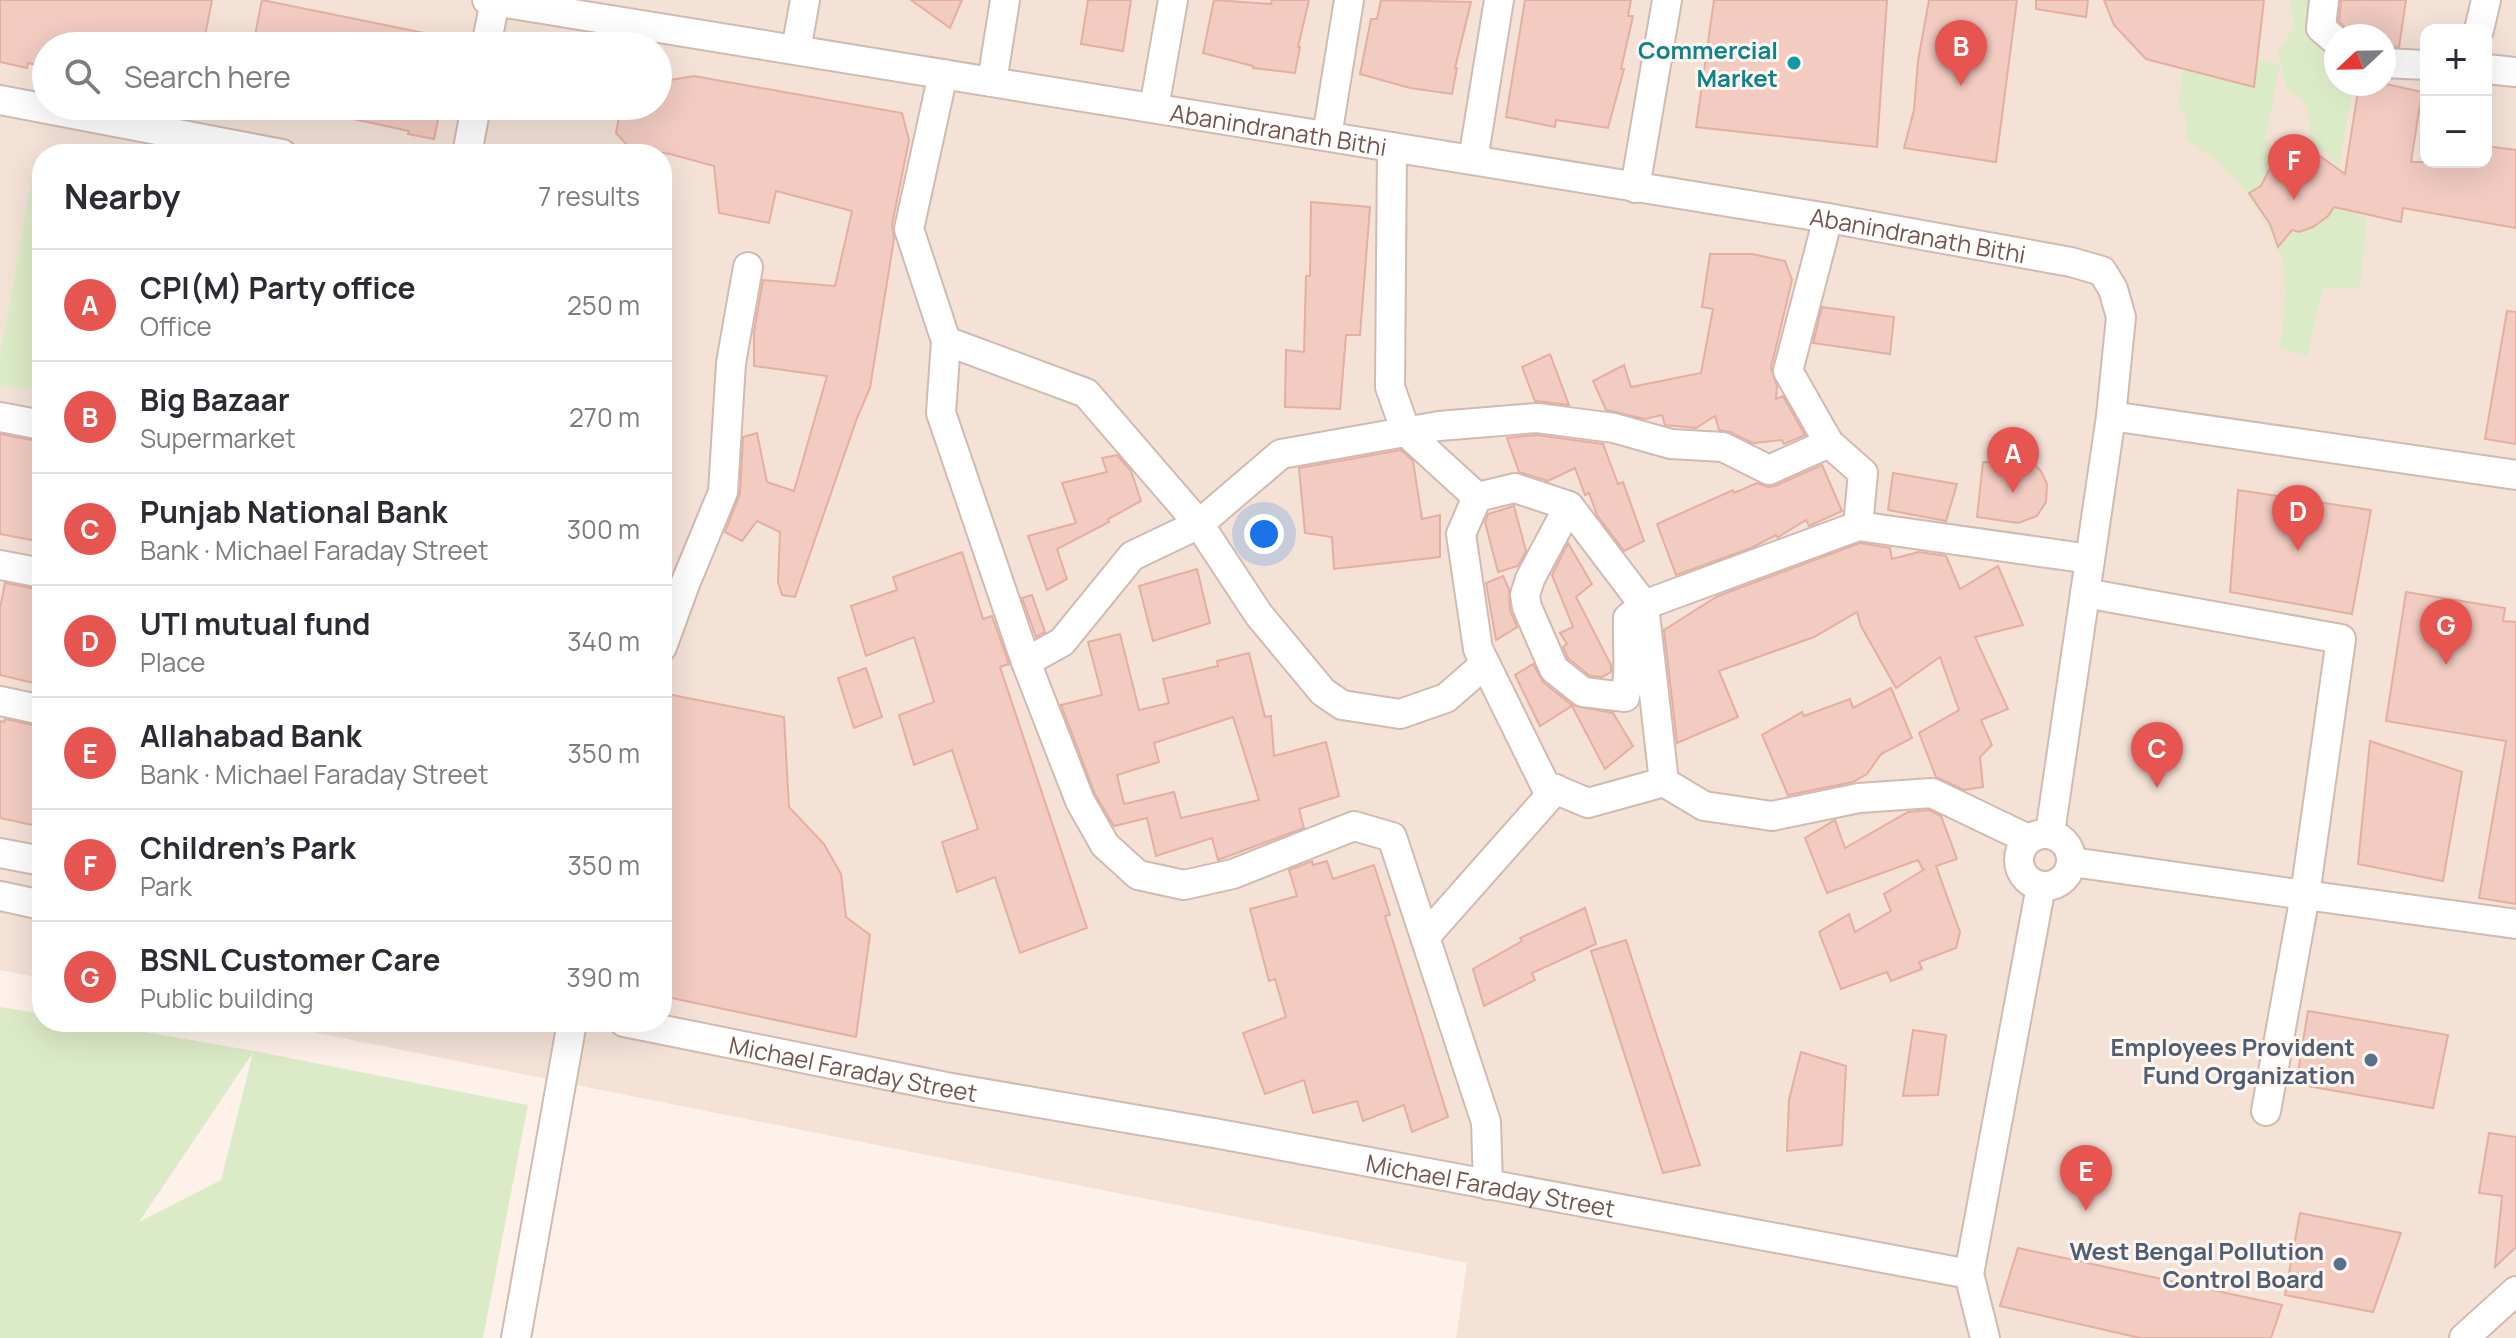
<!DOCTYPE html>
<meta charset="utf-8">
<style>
:root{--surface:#fff;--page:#f7f7f7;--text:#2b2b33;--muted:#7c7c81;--line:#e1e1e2;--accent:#e6554f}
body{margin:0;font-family:Manrope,sans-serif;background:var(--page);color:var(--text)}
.controls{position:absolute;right:24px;top:24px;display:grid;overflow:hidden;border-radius:16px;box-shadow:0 8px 32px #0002}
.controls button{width:72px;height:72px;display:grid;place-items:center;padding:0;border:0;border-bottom:2px solid var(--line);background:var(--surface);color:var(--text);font:40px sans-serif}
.compass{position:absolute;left:2324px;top:24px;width:72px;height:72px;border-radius:50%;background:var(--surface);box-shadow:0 8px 32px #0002;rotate:248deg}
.you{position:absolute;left:1264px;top:534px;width:28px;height:28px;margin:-20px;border:6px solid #fff;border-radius:50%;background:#1a73e8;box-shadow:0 0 0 12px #1a73e833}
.badge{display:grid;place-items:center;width:52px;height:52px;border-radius:50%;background:var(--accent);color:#fff;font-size:26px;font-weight:700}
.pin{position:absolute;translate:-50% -66px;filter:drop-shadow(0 2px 4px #0008)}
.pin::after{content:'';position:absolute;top:42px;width:28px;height:24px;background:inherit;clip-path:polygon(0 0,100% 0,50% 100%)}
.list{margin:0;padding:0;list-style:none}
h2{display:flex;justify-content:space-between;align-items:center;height:104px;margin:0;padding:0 32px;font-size:34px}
h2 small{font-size:26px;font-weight:400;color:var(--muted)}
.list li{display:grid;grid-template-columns:52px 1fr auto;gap:24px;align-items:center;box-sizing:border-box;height:112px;padding:0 32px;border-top:2px solid var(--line)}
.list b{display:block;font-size:30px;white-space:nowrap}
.list p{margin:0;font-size:26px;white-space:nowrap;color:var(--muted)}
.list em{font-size:26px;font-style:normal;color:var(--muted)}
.icon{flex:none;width:44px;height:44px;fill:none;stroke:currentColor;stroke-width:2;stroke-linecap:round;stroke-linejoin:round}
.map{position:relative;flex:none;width:2516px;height:1338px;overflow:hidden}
.search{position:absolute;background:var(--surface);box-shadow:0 8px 32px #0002;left:32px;top:32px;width:640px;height:88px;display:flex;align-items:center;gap:20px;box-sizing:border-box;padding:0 28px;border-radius:44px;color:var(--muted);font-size:30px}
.panel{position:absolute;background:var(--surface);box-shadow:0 8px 32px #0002;left:32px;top:144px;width:640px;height:888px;border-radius:32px}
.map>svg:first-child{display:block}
</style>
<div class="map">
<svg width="2516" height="1338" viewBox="0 0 2516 1338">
<rect width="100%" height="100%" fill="#fdf1e9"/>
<path fill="#f4e2d7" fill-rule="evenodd" d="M0 0H2516V1338H1456L1467 1263 262 1022H662V154H42V978L0 970ZM2426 30H2486V162H2426ZM2336 36H2384V84H2336ZM46 46H658V106H46Z"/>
<g fill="#dcebc7" fill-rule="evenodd">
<polygon points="2290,0 2341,0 2349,36 2336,36 2336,84 2353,84 2339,169 2326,152 2310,144 2308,106 2286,86 2278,52 2294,27"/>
<path d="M2186 42 2280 64 2266 138 2279 159 2307 151 2321 157 2335 207 2367 217 2360 287 2323 289 2307 357 2280 347C2284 320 2287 293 2283 266 2280 251 2273 239 2266 225 2245 186 2225 163 2186 140V116L2178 108Z"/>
<polygon points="35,161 42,163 42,391 0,385 0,357"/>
<path d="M0 1007 42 1014V1022H87L254 1051 528 1105 483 1338H0ZM253 1053 221 1180 139 1222 252 1054Z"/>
</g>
<g fill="#f2cbc1" stroke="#e5aea1" stroke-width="2" fill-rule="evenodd">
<polygon points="0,0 212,0 203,46 46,46 46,67 28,63 27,68 0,62"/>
<polygon points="262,0 449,38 448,46 283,46 254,40"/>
<polygon points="911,0 962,0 950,28"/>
<polygon points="1088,0 1131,0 1123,51 1081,44"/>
<polygon points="1214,0 1271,4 1272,0 1309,0 1298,47 1300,47 1295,73 1253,68 1253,66 1203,53"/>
<polygon points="1381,0 1471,2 1455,68 1457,68 1452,94 1410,88 1360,74 1371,19 1377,19"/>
<polygon points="1525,0 1631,0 1628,16 1633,16 1621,69 1624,69 1608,128 1556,120 1555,127 1506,117"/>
<polygon points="1714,0 1887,0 1877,147 1696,127"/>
<polygon points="1929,0 2017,0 1996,162 1904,148 1914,110 1918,61"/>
<polygon points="2036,0 2088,0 2086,17 2036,9"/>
<polygon points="2104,0 2264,0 2254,87 2146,59 2114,25"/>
<polygon points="2341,0 2406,0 2399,47 2384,46 2384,36 2352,36 2339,21"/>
<polygon points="694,76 902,113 909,140 892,225 894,239 870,388 857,418 795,597 782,595 778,582 780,532 757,521 742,541 725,532 740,494 743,437 757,433 767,482 794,491 827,376 754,366 754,332 763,280 835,286 852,211 776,191 769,223 719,213 714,166 670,154 630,148 616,133 621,106 658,106 658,82"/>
<polygon points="2359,84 2386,84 2422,92 2411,162 2486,162 2486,146 2516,150 2516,228 2403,208 2401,222 2334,207 2328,216 2313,227 2299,232 2292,230 2278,247 2270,224 2249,193 2261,186 2269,170 2278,159 2307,151 2317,154 2345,174"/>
<polygon points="326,106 441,106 434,139 408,134 409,131 325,113"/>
<polygon points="1311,202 1370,207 1360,335 1346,335 1340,409 1285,407 1286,350 1304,352 1306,276 1310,276"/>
<polygon points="1710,254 1752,254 1785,261 1792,280 1771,368 1777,386 1776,399 1783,396 1805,435 1784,444 1782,440 1753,443 1730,432 1719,430 1715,416 1696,428 1665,425 1662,415 1645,419 1606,410 1593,381 1624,365 1631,387 1701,373 1713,309 1702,307"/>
<polygon points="1822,307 1894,317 1890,354 1813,343"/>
<polygon points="2507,311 2516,312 2516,444 2485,439"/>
<polygon points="1550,354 1569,405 1535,401 1522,367"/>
<polygon points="0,434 42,442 42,542 0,534"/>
<polygon points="1537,435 1603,444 1618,484 1623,482 1644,541 1624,551 1597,515 1589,493 1585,495 1575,468 1548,481 1519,472 1507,438"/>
<polygon points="1401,450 1413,461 1422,519 1440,515 1440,557 1334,569 1332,537 1305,533 1299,468"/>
<polygon points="1117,455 1131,471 1141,501 1108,519 1109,522 1057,549 1067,579 1047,590 1028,536 1076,523 1062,483 1107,472 1102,458"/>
<polygon points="1983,462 2033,463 2041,471 2047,484 2046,502 2037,516 2018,523 1977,517"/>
<polygon points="1822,465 1842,511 1809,526 1806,520 1780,536 1778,538 1776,535 1751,548 1676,575 1657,524 1733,490 1734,493 1757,483 1768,487 1775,486"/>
<polygon points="1893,473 1957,484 1946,521 1888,510"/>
<polygon points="2238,490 2371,510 2352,614 2230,592"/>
<polygon points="1514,506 1526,551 1518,566 1498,572 1485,522 1488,514"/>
<polygon points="1568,543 1592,584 1576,597 1611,665 1611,672 1602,677 1590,676 1568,658 1563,647 1567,644 1560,633 1573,627 1552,575"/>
<polygon points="1860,543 1890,548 1892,559 1919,552 1946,556 1960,589 1998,566 2023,625 1975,637 2008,709 1981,720 1992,745 1980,757 1983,787 1964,790 1936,777 1919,733 1959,710 1940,657 1896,688 1861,626 1857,612 1814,637 1719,671 1738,717 1677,743 1664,630 1718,596"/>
<polygon points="962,552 983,619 992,616 1009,664 1000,667 1087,928 1020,953 995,877 957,892 942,842 978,829 952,750 914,765 899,715 934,702 914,637 866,656 851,606 897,590 893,577"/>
<polygon points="1197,569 1210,623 1153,641 1139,586"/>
<polygon points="1503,576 1509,589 1510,610 1517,627 1496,640 1486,583"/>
<polygon points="5,583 42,590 42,685 0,675 0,608"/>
<polygon points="2406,592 2505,608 2503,621 2516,622 2516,904 2479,898 2506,741 2386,721"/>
<polygon points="1032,595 1045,632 1036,637 1022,598"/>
<path d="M1120 634 1139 710 1169 703 1163 679 1218 666 1217 661 1249 653 1265 717 1271 716 1274 756 1326 742 1339 796 1299 809 1304 828 1218 860 1212 838 1156 856 1147 818 1114 826 1095 794 1061 705 1102 695 1088 642ZM1233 717 1259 800 1181 818 1174 792 1124 804 1117 775 1159 762 1154 743Z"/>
<polygon points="1533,664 1543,682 1572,705 1613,713 1633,746 1605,769 1572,706 1540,726 1515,675"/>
<polygon points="866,668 882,717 854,728 838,678"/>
<polygon points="1891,688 1912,738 1881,754 1867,774 1853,782 1788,795 1762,735 1802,712 1804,716 1850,699 1853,708"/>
<polygon points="662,693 784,717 789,807 824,844 841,874 846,917 870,935 856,1037 662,996"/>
<polygon points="5,719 42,727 42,827 0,818 0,721 4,722"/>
<polygon points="2370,741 2462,772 2443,881 2358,864"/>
<polygon points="1929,810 1941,816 1957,859 1936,866 1960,932 1956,948 1919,962 1922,969 1891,981 1887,972 1841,989 1819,932 1849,914 1855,932 1891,911 1884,894 1925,869 1923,870 1918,860 1827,893 1805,838 1835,820 1845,848 1908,812"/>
<polygon points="1312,861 1313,865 1327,861 1333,879 1374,865 1390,915 1385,916 1448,1117 1412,1132 1404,1105 1363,1121 1357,1101 1313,1113 1304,1080 1265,1094 1243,1033 1286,1017 1275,979 1269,981 1250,909 1297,896 1289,870"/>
<polygon points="1585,908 1596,944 1532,973 1535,980 1484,1006 1473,969 1522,941 1520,938"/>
<polygon points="1626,940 1653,1024 1700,1165 1663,1173 1591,951"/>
<polygon points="2308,1011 2448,1035 2433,1108 2296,1084"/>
<polygon points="1913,1030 1946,1035 1938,1095 1903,1096"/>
<polygon points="1801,1052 1846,1066 1842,1145 1787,1151 1789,1100"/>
<polygon points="2489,1133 2516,1137 2516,1247 2495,1267 2502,1196 2479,1193"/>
<polygon points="2300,1213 2401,1233 2373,1312 2285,1295"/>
<polygon points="2018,1248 2282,1305 2271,1338 2140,1338 2000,1306"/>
</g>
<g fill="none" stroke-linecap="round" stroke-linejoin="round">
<g stroke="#d2bab1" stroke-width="32">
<g id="minor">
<path id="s1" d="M487 0 1828 218 2071 262 2102 271 2113 289 2121 317 2111 416 2050 833"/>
<polyline points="2324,0 2321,28 2336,41"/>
<polyline points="2479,30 2486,0"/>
<polyline points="486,46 495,1"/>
<polyline points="796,50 805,0"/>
<polyline points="2384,63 2426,65"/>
<polyline points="2486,69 2516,72"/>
<polyline points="943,74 909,229 946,341 941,413 1026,662"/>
<polyline points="992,82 1005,0"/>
<polyline points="0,100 282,154"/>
<polyline points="1154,108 1173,0"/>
<polyline points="1327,136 1349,0"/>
<polyline points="1392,147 1390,387 1406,432 1477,497"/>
<polyline points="467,154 476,106"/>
<polyline points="1473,160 1499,0"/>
<polyline points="1635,188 1667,0"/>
<polyline points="1828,218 1788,371 1829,443 1863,473 1858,526"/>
<polyline points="946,341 1086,393 1199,524 1259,615 1323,692 1342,705 1400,714 1446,698 1485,664"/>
<polyline points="2111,416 2516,475"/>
<polyline points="0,417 42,425"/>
<path d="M1569 506 1530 579 1525 595 1527 607 1554 669 1583 692 1625 697C1631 671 1627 645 1628 618L1644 605 1858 526 2090 559"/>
<polyline points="0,565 42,573"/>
<polyline points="2085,593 2341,639 2305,895 2516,924"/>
<polyline points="662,647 685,584 723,492 731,363 748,267"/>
<polyline points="0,701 42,710"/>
<polyline points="1664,782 1644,605 1569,506 1515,488 1477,497 1461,534 1478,649 1545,785 1588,803 1664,782 1704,806 1772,816 1859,798 1932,793 2028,839"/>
<circle cx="2045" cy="860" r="26"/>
<polyline points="0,853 42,861"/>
<polyline points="2072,862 2305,895 2266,1111"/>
<polyline points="0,896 42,905"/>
<polyline points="1425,937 1556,789"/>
<path id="s2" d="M624 1022 946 1087 1214 1133 1969 1274 2041 886"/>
<polyline points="1488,1185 1486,1122 1392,837 1354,826 1233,874 1184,885 1138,875 1105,845 1080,801 1026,662 1062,642 1132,556 1199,524 1281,454 1439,426 1537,418 1614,428 1671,444 1723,447 1769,470 1829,443"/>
<polyline points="1969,1274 1985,1338"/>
<polyline points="516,1338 572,1022"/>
<polyline points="2464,1338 2516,1291"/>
</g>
</g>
<use href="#minor" stroke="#fff" stroke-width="28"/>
</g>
<circle fill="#0f9aa8" stroke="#fff6f0" stroke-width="3" cx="1794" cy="63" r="8"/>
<g fill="#5c6f8a" stroke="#fff6f0" stroke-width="3">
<circle cx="2371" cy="1060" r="8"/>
<circle cx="2340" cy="1264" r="8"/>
</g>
<g text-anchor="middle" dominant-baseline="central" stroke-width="6" stroke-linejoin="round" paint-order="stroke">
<g font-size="24" font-weight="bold" fill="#0d838f" stroke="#fff6f0" text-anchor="end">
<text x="1778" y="49">Commercial<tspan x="1778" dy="28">Market</tspan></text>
</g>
<g font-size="24" fill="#78534c" stroke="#fff6f0">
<text stroke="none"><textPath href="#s1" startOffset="802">Abanindranath Bithi</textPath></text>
<text stroke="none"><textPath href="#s1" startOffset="1450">Abanindranath Bithi</textPath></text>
<text stroke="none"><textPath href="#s2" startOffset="234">Michael Faraday Street</textPath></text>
<text stroke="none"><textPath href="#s2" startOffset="882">Michael Faraday Street</textPath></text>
</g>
<g font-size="24" font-weight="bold" fill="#4e5e75" stroke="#fff6f0" text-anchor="end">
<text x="2355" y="1046">Employees Provident<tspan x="2355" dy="28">Fund Organization</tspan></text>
<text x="2324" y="1250">West Bengal Pollution<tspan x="2324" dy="28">Control Board</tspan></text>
</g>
</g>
</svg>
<div class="controls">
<button>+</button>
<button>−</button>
</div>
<svg class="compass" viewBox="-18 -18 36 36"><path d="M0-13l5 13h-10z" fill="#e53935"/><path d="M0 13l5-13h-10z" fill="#7c7c81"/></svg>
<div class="you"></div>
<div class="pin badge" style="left:2013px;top:493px">A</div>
<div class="pin badge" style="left:1961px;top:86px">B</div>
<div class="pin badge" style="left:2157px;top:788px">C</div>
<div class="pin badge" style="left:2298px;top:551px">D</div>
<div class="pin badge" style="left:2086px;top:1211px">E</div>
<div class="pin badge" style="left:2294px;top:200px">F</div>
<div class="pin badge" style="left:2446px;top:665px">G</div>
<div class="search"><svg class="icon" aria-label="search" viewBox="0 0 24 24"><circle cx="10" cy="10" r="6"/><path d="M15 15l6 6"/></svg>Search here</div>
<section class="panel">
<h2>Nearby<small>7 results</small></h2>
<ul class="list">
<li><span class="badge">A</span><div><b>CPI(M) Party office</b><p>Office</p></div><em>250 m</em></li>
<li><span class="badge">B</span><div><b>Big Bazaar</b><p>Supermarket</p></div><em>270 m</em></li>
<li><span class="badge">C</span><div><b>Punjab National Bank</b><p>Bank · Michael Faraday Street</p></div><em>300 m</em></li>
<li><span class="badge">D</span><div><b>UTI mutual fund</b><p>Place</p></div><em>340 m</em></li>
<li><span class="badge">E</span><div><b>Allahabad Bank</b><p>Bank · Michael Faraday Street</p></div><em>350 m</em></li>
<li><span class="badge">F</span><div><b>Children's Park</b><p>Park</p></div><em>350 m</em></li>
<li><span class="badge">G</span><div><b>BSNL Customer Care</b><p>Public building</p></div><em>390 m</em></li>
</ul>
</section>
</div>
